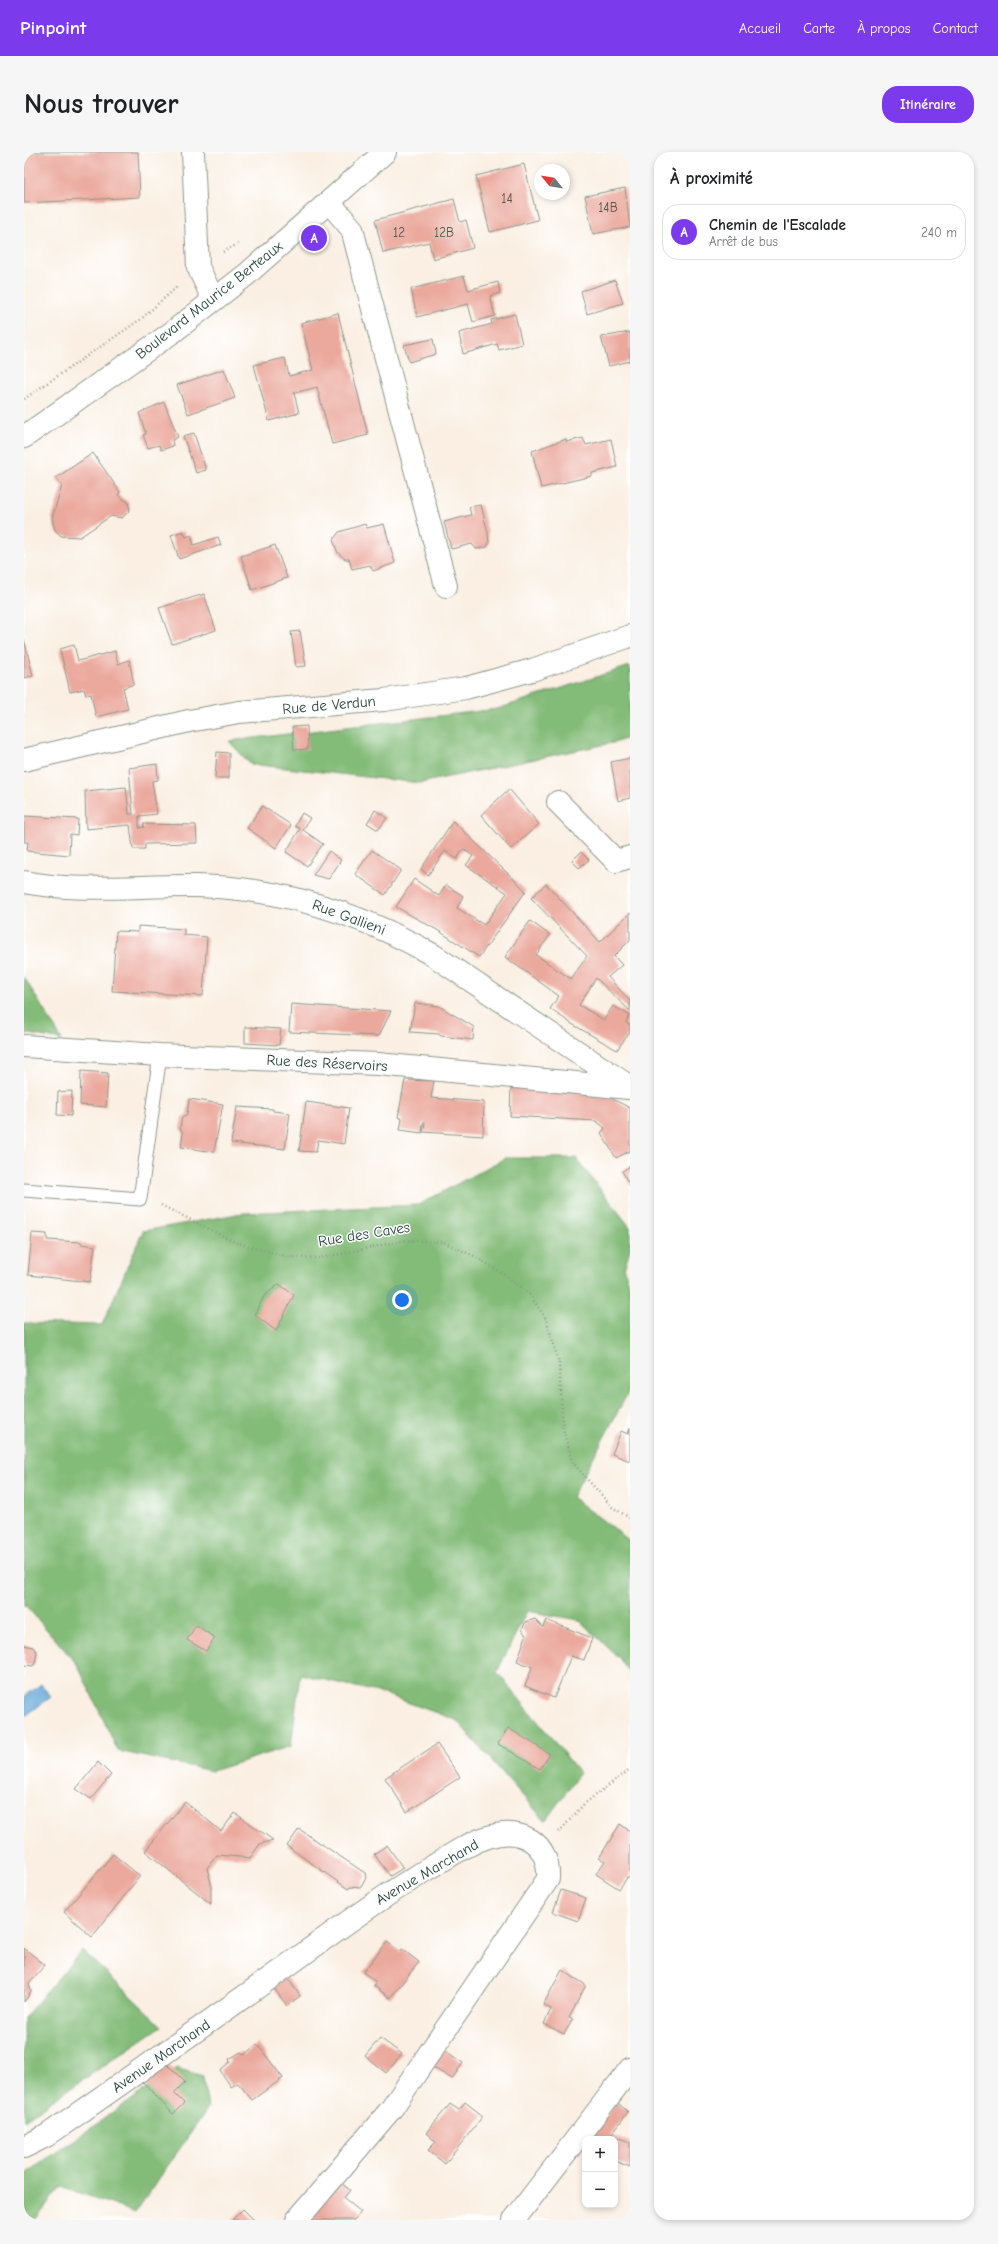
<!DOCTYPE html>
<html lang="fr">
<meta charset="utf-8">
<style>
:root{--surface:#fff;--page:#f6f6f6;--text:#202124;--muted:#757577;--line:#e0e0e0;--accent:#7c3aed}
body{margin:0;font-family:"Comic Neue",sans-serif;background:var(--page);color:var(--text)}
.controls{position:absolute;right:12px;bottom:12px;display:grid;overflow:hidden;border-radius:8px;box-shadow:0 2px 6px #0003}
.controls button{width:36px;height:36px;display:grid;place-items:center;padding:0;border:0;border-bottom:1px solid var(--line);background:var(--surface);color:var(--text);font:20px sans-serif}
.compass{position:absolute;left:510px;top:12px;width:36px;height:36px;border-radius:50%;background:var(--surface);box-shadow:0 2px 6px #0003;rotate:300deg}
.you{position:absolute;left:378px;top:1148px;width:14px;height:14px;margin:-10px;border:3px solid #fff;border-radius:50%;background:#1a73e8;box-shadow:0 0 0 6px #1a73e833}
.badge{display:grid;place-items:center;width:26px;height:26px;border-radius:50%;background:var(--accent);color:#fff;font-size:13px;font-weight:700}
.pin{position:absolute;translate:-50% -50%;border:2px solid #fff;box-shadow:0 1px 4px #0006}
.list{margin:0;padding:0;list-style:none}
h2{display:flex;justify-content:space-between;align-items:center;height:52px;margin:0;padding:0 16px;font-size:17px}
h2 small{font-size:13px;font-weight:400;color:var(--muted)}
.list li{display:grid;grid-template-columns:26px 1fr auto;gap:12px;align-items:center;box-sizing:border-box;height:56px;margin:0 8px 8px;padding:0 8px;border:1px solid var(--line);border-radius:16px}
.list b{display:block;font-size:15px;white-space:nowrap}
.list p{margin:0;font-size:13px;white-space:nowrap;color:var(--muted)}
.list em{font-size:13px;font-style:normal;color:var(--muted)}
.map{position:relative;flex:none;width:606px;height:2068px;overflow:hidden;border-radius:16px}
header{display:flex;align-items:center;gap:24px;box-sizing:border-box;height:56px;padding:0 20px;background:var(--accent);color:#fff}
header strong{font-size:19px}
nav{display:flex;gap:22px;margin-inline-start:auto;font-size:14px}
.intro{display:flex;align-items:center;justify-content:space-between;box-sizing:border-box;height:96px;padding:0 24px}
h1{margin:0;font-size:28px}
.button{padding:10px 18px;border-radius:16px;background:var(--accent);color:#fff;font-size:14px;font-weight:700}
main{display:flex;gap:24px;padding:0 24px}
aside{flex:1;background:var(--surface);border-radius:16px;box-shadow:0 2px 6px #0003}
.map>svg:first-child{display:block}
</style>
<header>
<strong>Pinpoint</strong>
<nav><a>Accueil</a><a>Carte</a><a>À propos</a><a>Contact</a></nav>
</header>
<div class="intro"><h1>Nous trouver</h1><a class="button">Itinéraire</a></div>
<main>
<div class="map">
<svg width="606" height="2068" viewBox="0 0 606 2068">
<rect width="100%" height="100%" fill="#fff"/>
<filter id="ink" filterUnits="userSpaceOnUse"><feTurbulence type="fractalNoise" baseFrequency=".025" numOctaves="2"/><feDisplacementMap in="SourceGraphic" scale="8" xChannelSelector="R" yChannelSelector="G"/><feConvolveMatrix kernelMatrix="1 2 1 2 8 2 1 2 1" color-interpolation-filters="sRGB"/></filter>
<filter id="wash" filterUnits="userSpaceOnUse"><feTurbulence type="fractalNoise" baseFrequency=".012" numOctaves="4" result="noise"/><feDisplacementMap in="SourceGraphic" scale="16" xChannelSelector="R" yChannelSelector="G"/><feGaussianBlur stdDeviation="0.9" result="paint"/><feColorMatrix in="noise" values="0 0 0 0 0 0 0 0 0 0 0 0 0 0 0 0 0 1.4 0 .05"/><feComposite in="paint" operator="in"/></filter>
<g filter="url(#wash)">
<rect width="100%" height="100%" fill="#faefe2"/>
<g fill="#83bb78" stroke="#517c56">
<polygon points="606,514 606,585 593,590 396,631 226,612 205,589 473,557"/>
<polygon points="0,825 38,888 0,881"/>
<polygon points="481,1006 552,1006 606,1075 606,1097 600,1117 606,1135 606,1237 548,1345 606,1389 606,1523 596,1507 555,1468 503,1459 473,1520 556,1621 521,1669 432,1568 358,1541 276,1522 267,1594 188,1619 94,1599 53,1512 2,1454 0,1454 0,1171 78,1173 119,1079 219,1061 394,1053"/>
<polygon points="58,1798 138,1874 0,1968 0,1866"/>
<polygon points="152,1916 179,1924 184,1956 111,2061 37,2034 11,2068 0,2068 0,2023"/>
</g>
<polygon fill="#65a8d9" stroke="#427286" points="17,1532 27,1545 0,1565 0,1545"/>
<g id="blocks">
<g fill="#eba99d">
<polygon points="0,0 114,0 116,45 0,51"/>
<polygon points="500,12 514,68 466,80 452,24"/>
<polygon points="601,36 606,75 569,82 561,44"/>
<polygon points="430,47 436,70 442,68 449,96 409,107 405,90 359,101 351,68"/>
<polygon points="440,124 444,138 474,130 476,141 466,144 471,164 449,170 444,152 393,165 387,137"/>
<polygon points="591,128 599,151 563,162 557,139"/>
<polygon points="314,161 344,283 308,292 293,235 270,241 275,261 245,269 230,213 261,206 265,224 289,218 277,171"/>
<polygon points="491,162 498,192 475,198 473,192 439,202 435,181 468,172 467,168"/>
<polygon points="606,180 606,209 585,214 577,185"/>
<polygon points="409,187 412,202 385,210 380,193"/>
<polygon points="200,217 211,246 164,262 153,233"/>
<polygon points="140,250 154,285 148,288 149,294 137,298 135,293 124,296 119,283 122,282 115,261"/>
<polygon points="170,281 182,318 172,321 159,284"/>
<polygon points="559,286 562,293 587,287 593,315 568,321 568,324 517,336 508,299 542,287 542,290"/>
<polygon points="69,301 96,340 94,343 104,350 106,358 98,366 87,364 56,385 37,384 31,378 28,366 38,334 32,326"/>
<polygon points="457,353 464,381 465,391 463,395 452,397 448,392 427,397 420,370 447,363 445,355"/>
<polygon points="341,372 343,376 360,372 371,411 349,419 346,413 328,417 325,407 321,407 314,401 309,388 315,380"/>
<polygon points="159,379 162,385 167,383 170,393 194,385 197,393 155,407 147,383"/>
<polygon points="251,393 263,426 228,438 217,404"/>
<polygon points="180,442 192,478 148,492 135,456"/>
<polygon points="276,479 282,514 272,515 267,480"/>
<polygon points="0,487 9,524 0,526"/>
<polygon points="50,493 54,509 91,499 94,512 105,508 110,532 99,536 104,557 72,565 67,542 62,543 60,537 46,540 36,497"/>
<polygon points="283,574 284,597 270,598 268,575"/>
<polygon points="193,600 205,601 205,626 191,626"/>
<polygon points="606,606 606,646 594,649 587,610"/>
<polygon points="133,612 134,628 128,629 133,662 115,664 115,676 120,675 119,672 172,673 173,691 121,692 121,697 109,697 106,673 62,677 61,639 102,635 105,662 109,662 105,616"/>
<polygon points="485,637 515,672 487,697 457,663"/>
<polygon points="238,654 267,673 252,696 223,676"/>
<polygon points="351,658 363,666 354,678 343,671"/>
<polygon points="278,661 286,666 279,678 299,692 283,714 262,700 276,677 271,674"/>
<polygon points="0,664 54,667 53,683 46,682 45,703 3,699 4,690 0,690"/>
<polygon points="429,669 502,739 455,805 415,779 372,755 390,727 415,744 422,733 439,744 433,756 460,773 483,741 442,713 449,704 439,697 433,707 421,699 404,723 397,717"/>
<polygon points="348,698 377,718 361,743 331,722"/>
<polygon points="305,699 317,708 305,727 289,723"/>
<polygon points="557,700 565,708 555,716 548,709"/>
<polygon points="522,732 576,790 606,761 606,788 590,804 598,813 584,825 606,849 606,859 572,826 555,853 580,868 589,854 605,863 602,871 606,873 606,880 593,898 548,872 526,857 535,844 481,805 506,769 526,783 512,803 547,827 563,804 507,746"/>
<polygon points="114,774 160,777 160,783 183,785 179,844 88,839 92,779 114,780"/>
<polygon points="391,851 415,854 450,875 449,888 417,884 415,882 386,880"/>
<polygon points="267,852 367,859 355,884 265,880"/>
<polygon points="221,875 257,877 255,893 221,891"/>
<polygon points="57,919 84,921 82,955 56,953"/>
<polygon points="381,928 410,929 407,946 460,950 459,984 399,980 401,971 399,971 398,981 376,978 378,967 374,965"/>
<polygon points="487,934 575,940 606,956 606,999 592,1006 577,981 581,976 572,969 486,964"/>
<polygon points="48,939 47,964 33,963 34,940"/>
<polygon points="165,947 199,952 190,1000 157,995 159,981 156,976 158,965 163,962"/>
<polygon points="282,950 325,956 320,992 294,988 292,1000 275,999"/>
<polygon points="213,955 249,957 249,959 266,961 261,997 207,991"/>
<polygon points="606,1014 606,1034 598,1019"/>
<polygon points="8,1081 23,1082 23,1088 57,1090 57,1092 71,1094 66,1130 4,1123"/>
<polygon points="255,1132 270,1143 252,1179 231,1163 240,1144"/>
<polygon points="606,1276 606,1309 588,1302 597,1279 604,1282"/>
<polygon points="511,1467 519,1475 522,1468 568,1486 560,1508 547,1504 530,1546 501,1534 508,1515 493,1509 502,1484 498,1477 502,1470"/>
<polygon points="172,1473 191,1486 182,1499 163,1488"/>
<polygon points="0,1493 9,1495 13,1500 11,1511 9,1514 0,1513"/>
<polygon points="484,1576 526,1602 516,1617 474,1592"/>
<polygon points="413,1592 436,1625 383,1660 361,1626"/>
<polygon points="74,1610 87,1623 67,1647 52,1637"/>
<polygon points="161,1650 197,1679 211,1661 249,1688 236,1692 226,1706 193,1703 183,1716 187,1731 187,1752 121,1699"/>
<polygon points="596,1672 606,1679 606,1726 603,1726 595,1737 572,1722 581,1709 575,1706"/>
<polygon points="275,1677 341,1721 342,1725 336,1736 326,1735 324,1737 263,1694"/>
<polygon points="363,1693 379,1716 366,1724 350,1702"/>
<polygon points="89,1702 116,1724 68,1785 40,1760"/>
<polygon points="537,1738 562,1746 554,1769 529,1760"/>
<polygon points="363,1790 377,1800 378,1797 395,1810 366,1846 349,1833 352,1830 339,1820"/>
<polygon points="0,1796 21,1813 5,1831 7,1840 0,1850"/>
<polygon points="538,1818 562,1833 545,1866 549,1867 540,1882 520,1872 527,1857 519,1853"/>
<polygon points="263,1825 276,1844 263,1854 249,1835"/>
<polygon points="356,1886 378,1902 362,1921 341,1904"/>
<polygon points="233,1892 259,1926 228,1948 214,1931 207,1935 196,1918 206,1910 205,1907 217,1900 220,1903"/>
<polygon points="420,1898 439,1911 428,1927 407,1914"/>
<polygon points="141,1910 161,1930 150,1941 160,1951 149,1962 116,1927"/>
<polygon points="441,1950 459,1964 421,2012 404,1998 412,1990 402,1981 426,1952 435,1958"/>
<polygon points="593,1950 604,1960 587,1983 606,1990 606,2015 591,2009 591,1987 564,1987"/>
<polygon points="314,2029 326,2038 320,2046 337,2060 330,2068 283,2068"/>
<polygon points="219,2057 230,2068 208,2068"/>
</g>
</g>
</g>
<g filter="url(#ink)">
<use href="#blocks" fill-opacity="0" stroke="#8c968b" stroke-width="1"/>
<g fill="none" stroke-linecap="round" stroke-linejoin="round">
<g stroke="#8c968b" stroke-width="15">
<polyline id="service" points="0,1038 116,1047 136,903"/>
</g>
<g stroke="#8c968b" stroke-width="24">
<g id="minor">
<polyline points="169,0 174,115 189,147"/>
<polyline points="305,50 328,77 422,434"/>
<polyline points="0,285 150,179 222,123 361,0"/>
<polyline points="534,650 592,709 606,705"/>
<path d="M0 730C57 741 115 733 173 734 257 736 336 761 409 803L606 935"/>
<polyline points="0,894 136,903 354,912 605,936"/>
<path d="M0 1995 22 1984C108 1924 194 1864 278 1803 322 1771 365 1740 411 1713 427 1703 445 1691 464 1685 497 1674 526 1691 524 1727L368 1956 273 2068"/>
<polyline points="490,2068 606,1917"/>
</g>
</g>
<g stroke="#8c968b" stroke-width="24">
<polyline id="secondary" points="0,608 165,569 215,560 360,548 442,536 508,518 606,484"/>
</g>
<g stroke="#8c968b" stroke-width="2.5" stroke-dasharray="1 3" stroke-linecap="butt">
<polyline points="199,100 216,91"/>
<polyline points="0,247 117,167 154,134"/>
<polyline points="137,1053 213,1091 265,1105 297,1106 382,1088 419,1090 450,1104 480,1122 506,1143 522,1167 535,1210 539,1277 549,1311 588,1355 606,1366"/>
<polyline points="535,1680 560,1652 606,1617"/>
</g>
<use href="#service" stroke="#fff" stroke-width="13"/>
<use href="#minor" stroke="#fff" stroke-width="22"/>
<use href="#secondary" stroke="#fff" stroke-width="22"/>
</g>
</g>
<g text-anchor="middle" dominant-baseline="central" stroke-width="3" stroke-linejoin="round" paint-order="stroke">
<g font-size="13" fill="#52584e">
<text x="483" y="46">14</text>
<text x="584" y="55">14B</text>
<text x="375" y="80">12</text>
<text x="420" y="80">12B</text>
</g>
<g font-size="15" fill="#1f3d34" stroke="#fff">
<text transform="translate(185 148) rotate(-38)">Boulevard Maurice Berteaux</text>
<text transform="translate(305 553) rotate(-5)">Rue de Verdun</text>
<text transform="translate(325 765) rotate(20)">Rue Gallieni</text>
<text transform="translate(303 911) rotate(3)">Rue des Réservoirs</text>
<text transform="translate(340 1082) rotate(-9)">Rue des Caves</text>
<text transform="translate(403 1720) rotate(-30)">Avenue Marchand</text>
<text transform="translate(137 1904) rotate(-35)">Avenue Marchand</text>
</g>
</g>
</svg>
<div class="controls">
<button>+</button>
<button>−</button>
</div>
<svg class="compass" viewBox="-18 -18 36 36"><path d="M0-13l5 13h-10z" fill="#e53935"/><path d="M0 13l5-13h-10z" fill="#757577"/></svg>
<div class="you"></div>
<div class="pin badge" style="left:290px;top:86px">A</div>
</div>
<aside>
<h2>À proximité<small></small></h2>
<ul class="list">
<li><span class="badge">A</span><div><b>Chemin de l'Escalade</b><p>Arrêt de bus</p></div><em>240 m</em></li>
</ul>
</aside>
</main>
